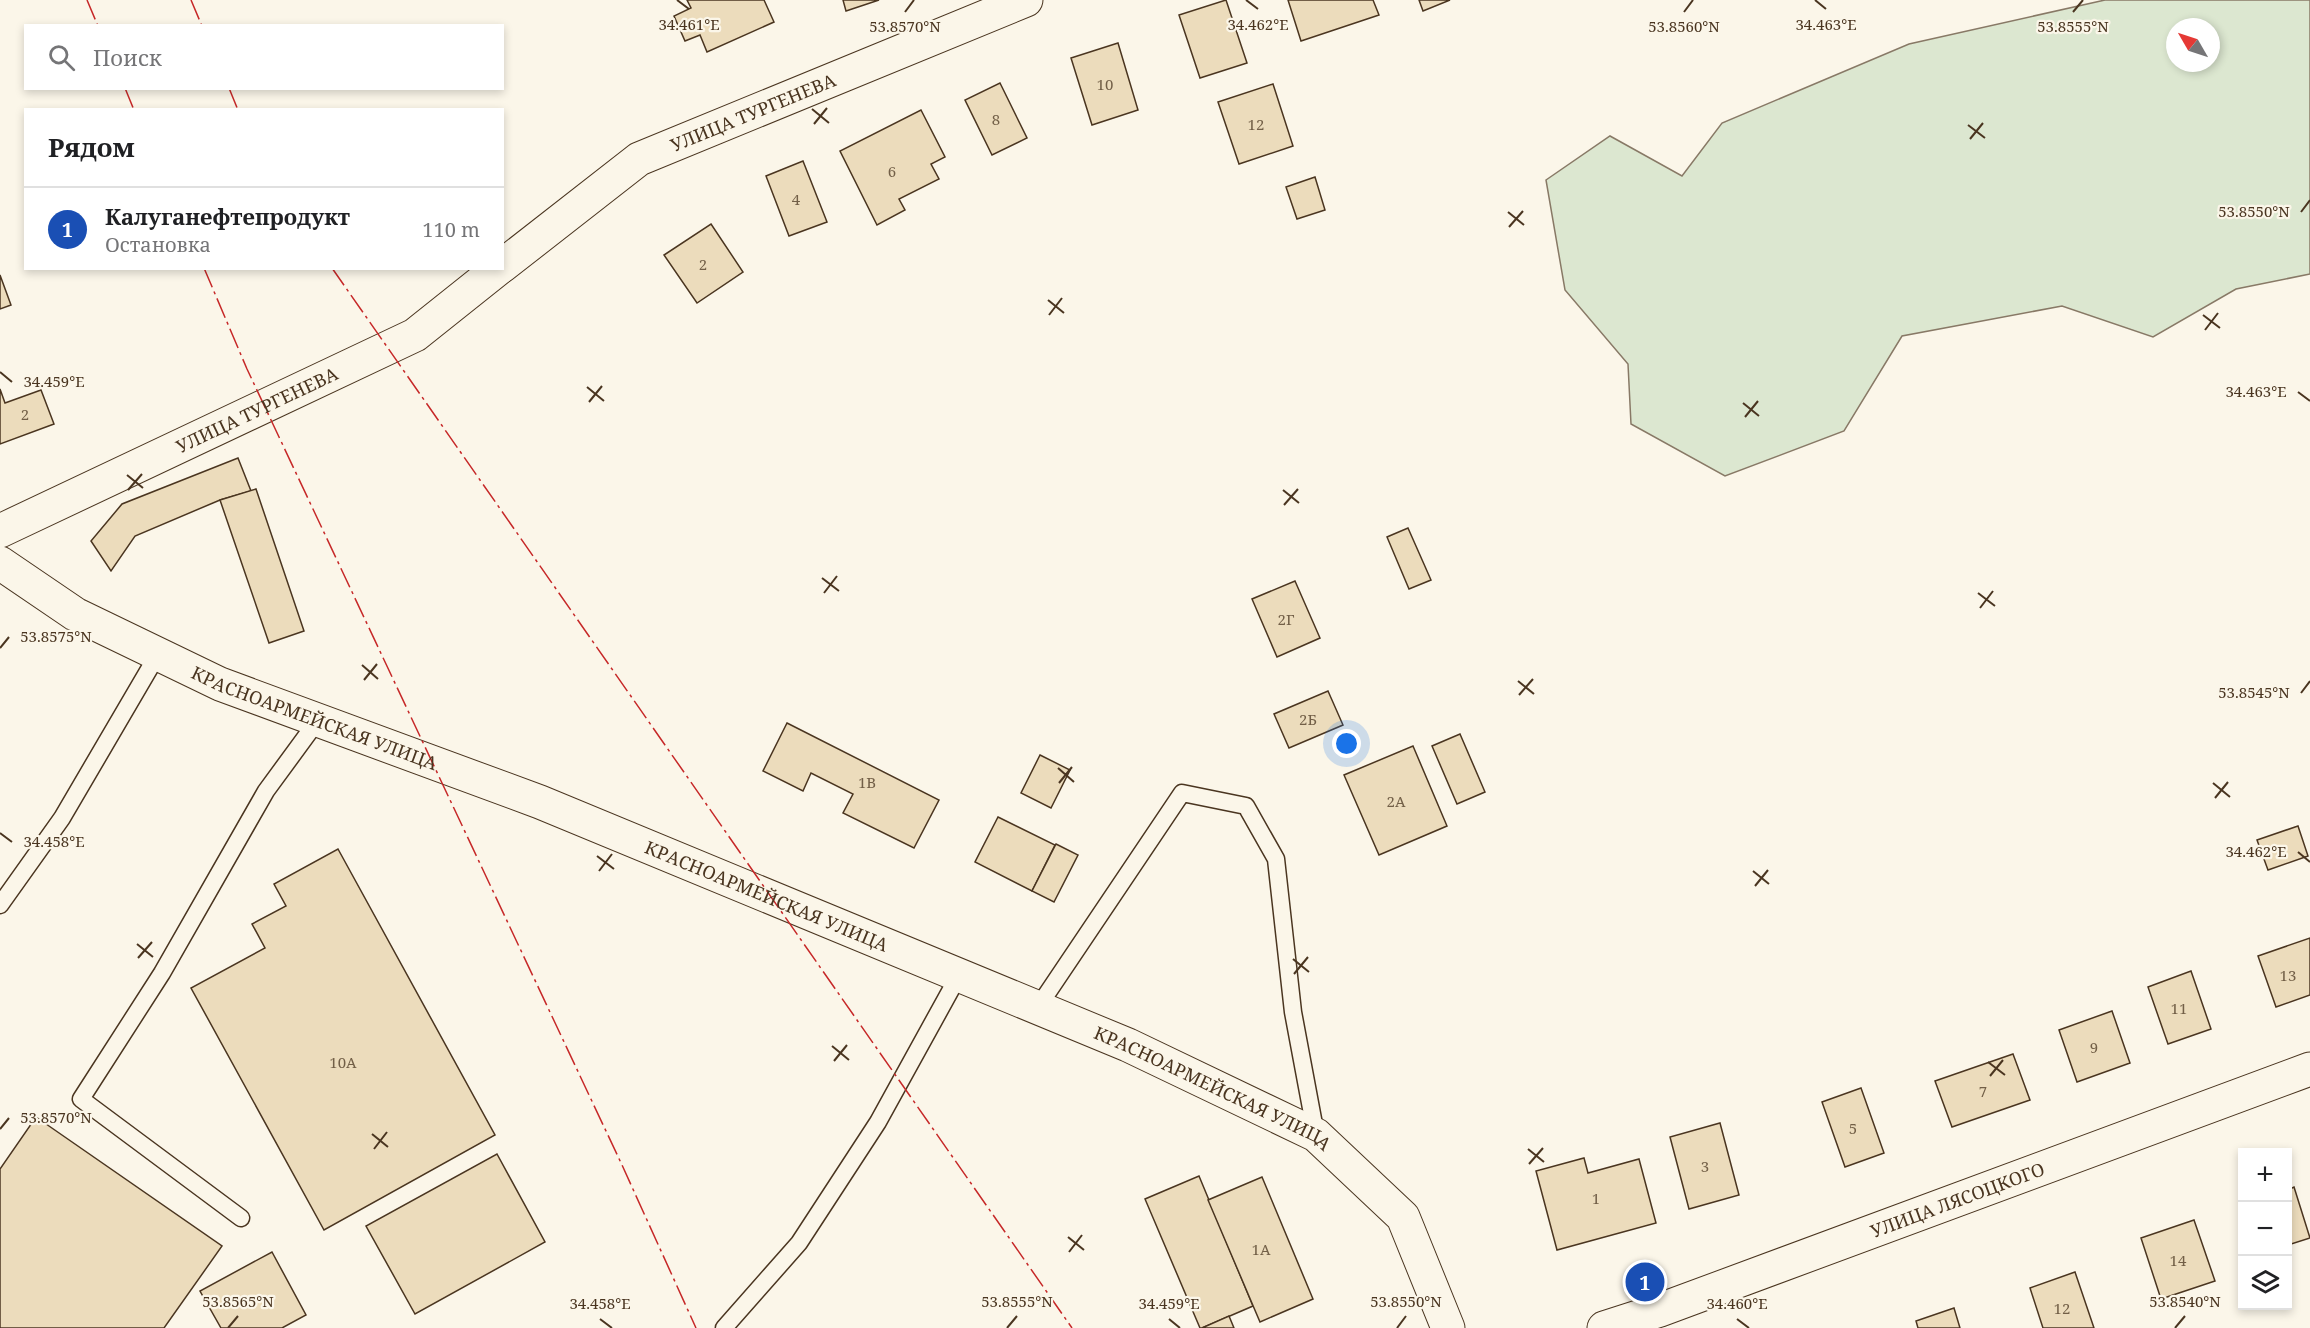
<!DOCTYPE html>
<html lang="ru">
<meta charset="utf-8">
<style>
:root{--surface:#fff;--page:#f6f6f6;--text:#202124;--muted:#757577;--line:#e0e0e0;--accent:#c62828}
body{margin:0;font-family:"Noto Serif",serif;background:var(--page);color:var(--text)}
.controls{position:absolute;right:18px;bottom:18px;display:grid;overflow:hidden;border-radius:0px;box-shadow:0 3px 9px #0003}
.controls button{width:54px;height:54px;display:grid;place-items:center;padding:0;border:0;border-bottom:2px solid var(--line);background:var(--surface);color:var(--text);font:30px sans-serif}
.compass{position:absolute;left:2166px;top:18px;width:54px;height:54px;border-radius:50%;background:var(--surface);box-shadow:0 3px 9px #0003;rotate:309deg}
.you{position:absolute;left:1347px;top:744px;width:21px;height:21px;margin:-15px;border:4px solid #fff;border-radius:50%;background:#1a73e8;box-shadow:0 0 0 9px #1a73e833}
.badge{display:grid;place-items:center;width:39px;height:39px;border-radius:50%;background:var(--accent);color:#fff;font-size:20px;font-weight:700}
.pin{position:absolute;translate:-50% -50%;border:3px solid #fff;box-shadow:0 2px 6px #0006}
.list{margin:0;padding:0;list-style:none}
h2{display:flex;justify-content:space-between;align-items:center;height:78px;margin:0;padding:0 24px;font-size:26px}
h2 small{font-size:20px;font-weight:400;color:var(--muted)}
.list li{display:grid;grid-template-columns:39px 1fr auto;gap:18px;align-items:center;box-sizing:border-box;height:84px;padding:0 24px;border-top:2px solid var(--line)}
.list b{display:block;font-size:22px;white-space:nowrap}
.list p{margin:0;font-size:20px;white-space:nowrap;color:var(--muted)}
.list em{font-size:20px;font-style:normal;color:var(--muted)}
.icon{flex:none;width:33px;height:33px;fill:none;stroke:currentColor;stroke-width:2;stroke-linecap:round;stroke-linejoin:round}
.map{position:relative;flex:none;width:2310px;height:1328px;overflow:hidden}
.search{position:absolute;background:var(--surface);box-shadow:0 3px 9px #0003;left:24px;top:24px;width:480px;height:66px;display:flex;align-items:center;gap:15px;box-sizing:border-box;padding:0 21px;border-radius:0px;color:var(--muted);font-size:22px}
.panel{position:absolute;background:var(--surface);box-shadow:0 3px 9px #0003;left:24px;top:108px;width:480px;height:162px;border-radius:0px}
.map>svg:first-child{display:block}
</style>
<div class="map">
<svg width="2310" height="1328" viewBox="0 0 2310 1328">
<rect width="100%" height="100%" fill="#fbf6e9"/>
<path fill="#dce7d0" stroke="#887966" stroke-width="1.5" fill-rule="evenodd" d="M2105 0H2310V274L2236 289 2153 337 2062 306 1902 336 1844 431 1725 476 1631 424 1628 364 1565 290 1546 180 1610 136 1682 176 1722 123 1909 44ZM2175 27H2211V63H2175Z"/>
<g fill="#ecdcbc" stroke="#4a3520" stroke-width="1.5">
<polygon points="687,0 764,0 774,22 707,52 700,35 685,41 674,16 691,8"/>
<polygon points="843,0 879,0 846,11"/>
<polygon points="1226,0 1247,63 1200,78 1179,15"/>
<polygon points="1288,0 1373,0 1379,15 1301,41"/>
<polygon points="1419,0 1450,0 1423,11"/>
<polygon points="1118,43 1138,110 1092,125 1071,58"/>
<polygon points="1000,83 1027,138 992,155 965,100"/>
<polygon points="1273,84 1293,146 1239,164 1218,102"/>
<polygon points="921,110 945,157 931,164 939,179 899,199 905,210 877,225 840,151"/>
<polygon points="803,161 827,222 789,236 766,176"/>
<polygon points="1315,177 1325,210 1297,219 1286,187"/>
<polygon points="711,224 743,272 697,303 664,255"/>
<polygon points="0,275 11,305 0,309"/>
<polygon points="0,389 5,403 41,390 54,424 0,444"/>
<polygon points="238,458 251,491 220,500 135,536 111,571 91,541 122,504"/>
<polygon points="256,489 304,631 269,643 220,500"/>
<polygon points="1408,528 1431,580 1409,589 1387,537"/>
<polygon points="1295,581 1320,638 1277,657 1252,599"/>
<polygon points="1328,691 1343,725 1289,748 1274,714"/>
<polygon points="787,723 939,800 914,848 843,813 853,794 811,773 803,791 763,771"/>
<polygon points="1460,734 1485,792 1457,804 1432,746"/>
<polygon points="1413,746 1447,826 1379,855 1344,775"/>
<polygon points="1040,755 1070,770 1051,808 1021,793"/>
<polygon points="998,817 1055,845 1032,891 975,862"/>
<polygon points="2298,826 2308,856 2268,870 2257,840"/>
<polygon points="1056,844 1078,855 1054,902 1032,891"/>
<polygon points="338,849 495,1135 324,1230 191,988 265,948 252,924 286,906 274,884"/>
<polygon points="2310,938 2310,995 2276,1007 2258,956"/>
<polygon points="2191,971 2211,1029 2168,1044 2148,987"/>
<polygon points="2112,1011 2130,1063 2077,1082 2059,1030"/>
<polygon points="2013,1054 2030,1100 1952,1127 1935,1081"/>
<polygon points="1861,1088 1884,1153 1845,1167 1822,1102"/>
<polygon points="36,1117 222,1246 164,1328 0,1328 0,1169"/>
<polygon points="1720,1123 1739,1195 1689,1209 1670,1137"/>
<polygon points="497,1154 545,1242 415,1314 366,1226"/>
<polygon points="1584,1158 1588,1173 1639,1159 1656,1223 1557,1250 1536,1171"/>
<polygon points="1199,1176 1253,1306 1202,1328 1200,1328 1145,1199"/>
<polygon points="1262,1177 1313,1299 1260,1322 1208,1200"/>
<polygon points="2294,1187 2310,1238 2288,1245 2288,1190"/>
<polygon points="2194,1220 2215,1281 2161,1299 2141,1238"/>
<polygon points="272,1252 306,1315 282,1328 221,1328 200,1291"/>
<polygon points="2075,1272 2094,1328 2043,1328 2030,1288"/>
<polygon points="1954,1308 1960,1328 1918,1328 1916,1321"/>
<polygon points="1229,1316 1234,1328 1202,1328"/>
</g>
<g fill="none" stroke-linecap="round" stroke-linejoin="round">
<g stroke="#4a3520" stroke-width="19">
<g id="lane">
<polyline points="0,905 62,818 158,654"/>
<polyline points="1038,1007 1182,793 1246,806 1276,859 1293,1012 1316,1135"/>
<polyline points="241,1218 81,1099 162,973 266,791 318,720"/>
<polyline points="724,1328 799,1243 878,1122 959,975"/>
</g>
</g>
<g stroke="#4a3520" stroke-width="35">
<g id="street">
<path id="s1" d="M502 266 639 159 1026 0"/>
<path id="s2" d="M0 531 415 335 499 268"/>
</g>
</g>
<g stroke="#4a3520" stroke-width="35">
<g id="secondary">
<path id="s3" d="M0 563 75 614 220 684 540 802 1128 1045 1316 1135 1403 1217 1448 1328"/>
</g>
</g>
<g stroke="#4a3520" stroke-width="35">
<g id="primary">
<path id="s4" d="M1604 1328 1660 1310 2310 1069"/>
</g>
</g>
<use href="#lane" stroke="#fbf6e9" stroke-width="16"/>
<use href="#street" stroke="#fbf6e9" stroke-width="33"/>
<use href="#secondary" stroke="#fbf6e9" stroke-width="33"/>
<use href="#primary" stroke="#fbf6e9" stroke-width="33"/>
<g stroke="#c62828" stroke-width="1.5" stroke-dasharray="21 4.5 3 4.5" stroke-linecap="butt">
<polyline points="87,0 98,26"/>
<polyline points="191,0 202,26"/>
<polyline points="125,88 134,110"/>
<polyline points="229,88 238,110"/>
<polyline points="204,268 247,369 622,1165 696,1328"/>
<polyline points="332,268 1072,1328"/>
</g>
</g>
<path fill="none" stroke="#4a3520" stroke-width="2" d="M677 0 689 9M1246 0 1258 9M1815 0 1826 9M905 12 914 0M1684 12 1693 0M2073 12 2083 0M812 109 829 123M814 124 827 108M1968 125 1985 138M1970 139 1983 123M1508 212 1524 225M2301 212 2310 200M1509 227 1523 211M1048 300 1064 313M1049 315 1062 298M2203 315 2220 328M2205 330 2218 313M0 372 12 382M587 387 604 401M2298 392 2310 401M589 402 602 386M1743 403 1759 416M1745 417 1758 401M127 475 143 488M128 490 142 474M1283 490 1299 503M1284 505 1298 489M822 578 839 591M824 593 837 576M1978 593 1995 606M1980 608 1993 591M0 648 9 637M362 665 378 679M364 680 377 664M1518 681 1534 694M2301 693 2310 681M1519 695 1533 679M1058 768 1074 782M1059 783 1072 767M2213 783 2230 797M2215 798 2228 782M0 833 12 842M2298 852 2310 862M597 856 614 869M599 871 612 854M1753 871 1769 884M1755 886 1768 870M137 944 153 957M138 958 152 942M1293 959 1309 972M1294 974 1308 957M832 1046 849 1060M834 1061 847 1045M1988 1062 2005 1075M1990 1076 2003 1060M0 1129 9 1118M372 1134 388 1147M374 1149 387 1132M1528 1149 1544 1162M1529 1164 1543 1148M1068 1237 1084 1250M1069 1252 1082 1235M600 1319 612 1328M1169 1319 1180 1328M1737 1319 1749 1328M228 1328 238 1316M1007 1328 1017 1316M1397 1328 1406 1316M2175 1328 2185 1316"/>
<g text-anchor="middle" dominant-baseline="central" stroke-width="4.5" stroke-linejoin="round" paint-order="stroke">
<g font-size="15" fill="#725f47">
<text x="1105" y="84">10</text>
<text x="996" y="119">8</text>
<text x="1256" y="124">12</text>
<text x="892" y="171">6</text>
<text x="796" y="199">4</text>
<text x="703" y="264">2</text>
<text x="25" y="414">2</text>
<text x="1286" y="619">2Г</text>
<text x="1308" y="719">2Б</text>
<text x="867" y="782">1В</text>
<text x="1396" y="801">2А</text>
<text x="2288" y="975">13</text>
<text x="2179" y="1008">11</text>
<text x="2094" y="1047">9</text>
<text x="343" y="1062">10А</text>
<text x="1983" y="1091">7</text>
<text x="1853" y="1128">5</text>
<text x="1705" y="1166">3</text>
<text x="1596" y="1198">1</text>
<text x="1261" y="1249">1А</text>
<text x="2178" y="1260">14</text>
<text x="2062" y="1308">12</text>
</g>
<g font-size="18" fill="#4a3520" stroke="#fbf6e9">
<text stroke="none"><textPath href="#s1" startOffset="297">УЛИЦА ТУРГЕНЕВА</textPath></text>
<text stroke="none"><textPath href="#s2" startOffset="284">УЛИЦА ТУРГЕНЕВА</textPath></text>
<text stroke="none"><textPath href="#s3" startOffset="352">КРАСНОАРМЕЙСКАЯ УЛИЦА</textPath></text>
<text stroke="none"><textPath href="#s3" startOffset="838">КРАСНОАРМЕЙСКАЯ УЛИЦА</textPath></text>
<text stroke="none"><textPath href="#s3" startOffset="1324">КРАСНОАРМЕЙСКАЯ УЛИЦА</textPath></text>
<text stroke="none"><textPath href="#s4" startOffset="376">УЛИЦА ЛЯСОЦКОГО</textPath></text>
</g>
</g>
<g font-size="15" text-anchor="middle" fill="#4a3520" stroke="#fbf6e9" stroke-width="4.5" stroke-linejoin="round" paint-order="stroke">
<text x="689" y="30">34.461°E</text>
<text x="1258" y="30">34.462°E</text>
<text x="1826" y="30">34.463°E</text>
<text x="905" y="32">53.8570°N</text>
<text x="1684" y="32">53.8560°N</text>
<text x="2073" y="32">53.8555°N</text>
<text x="2254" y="217">53.8550°N</text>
<text x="54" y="387">34.459°E</text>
<text x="2256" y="397">34.463°E</text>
<text x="56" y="642">53.8575°N</text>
<text x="2254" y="698">53.8545°N</text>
<text x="54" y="847">34.458°E</text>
<text x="2256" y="857">34.462°E</text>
<text x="56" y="1123">53.8570°N</text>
<text x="238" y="1307">53.8565°N</text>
<text x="1017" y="1307">53.8555°N</text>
<text x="1406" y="1307">53.8550°N</text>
<text x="2185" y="1307">53.8540°N</text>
<text x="600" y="1309">34.458°E</text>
<text x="1169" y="1309">34.459°E</text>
<text x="1737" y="1309">34.460°E</text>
</g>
</svg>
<div class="controls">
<button>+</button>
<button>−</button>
<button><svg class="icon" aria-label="layers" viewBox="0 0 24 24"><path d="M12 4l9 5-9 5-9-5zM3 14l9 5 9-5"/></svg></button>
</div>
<svg class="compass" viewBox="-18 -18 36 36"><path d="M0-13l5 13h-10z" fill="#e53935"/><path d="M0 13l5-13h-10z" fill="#757577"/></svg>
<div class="you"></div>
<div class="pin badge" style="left:1645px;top:1282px;background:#1a4fb4">1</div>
<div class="search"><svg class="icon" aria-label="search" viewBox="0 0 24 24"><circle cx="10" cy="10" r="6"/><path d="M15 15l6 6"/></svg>Поиск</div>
<section class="panel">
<h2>Рядом<small></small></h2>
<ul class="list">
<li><span class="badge" style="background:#1a4fb4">1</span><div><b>Калуганефтепродукт</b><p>Остановка</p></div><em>110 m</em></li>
</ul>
</section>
</div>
